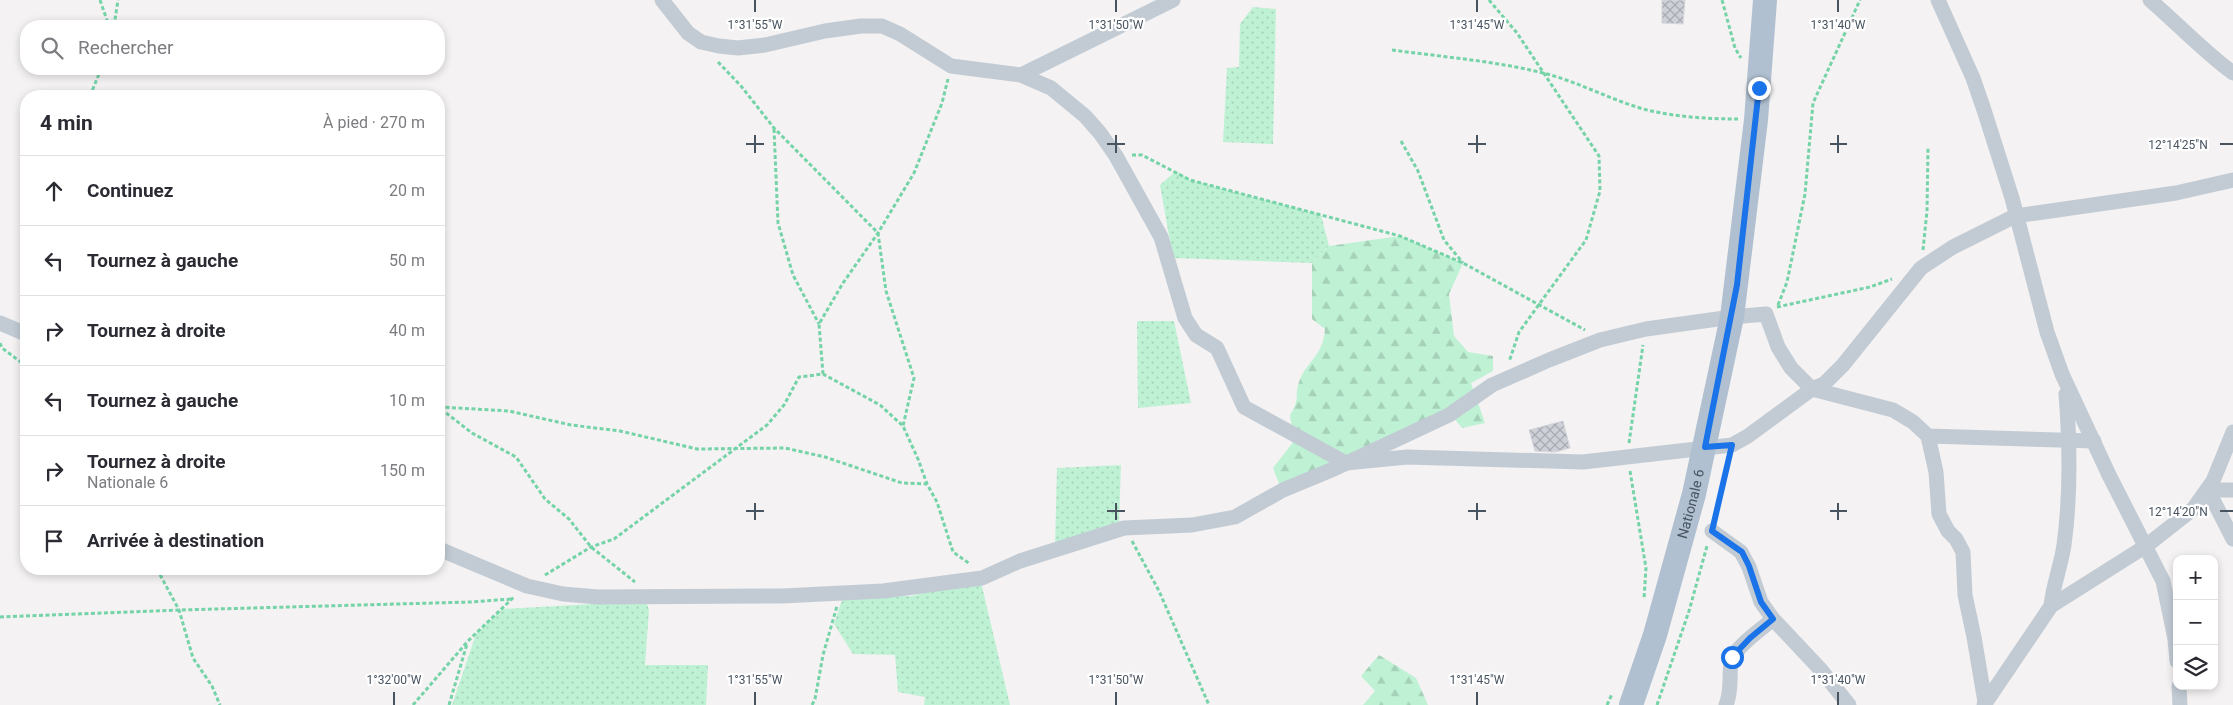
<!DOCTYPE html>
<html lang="fr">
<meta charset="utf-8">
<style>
:root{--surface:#fff;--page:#f7f7f7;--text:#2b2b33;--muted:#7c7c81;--line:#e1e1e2}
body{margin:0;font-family:Roboto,sans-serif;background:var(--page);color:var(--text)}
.controls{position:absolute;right:15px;bottom:15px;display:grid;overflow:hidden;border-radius:10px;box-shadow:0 2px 8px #0003}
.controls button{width:45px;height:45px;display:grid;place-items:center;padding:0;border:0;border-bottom:1px solid var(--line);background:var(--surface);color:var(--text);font:25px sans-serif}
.stop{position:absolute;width:15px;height:15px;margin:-11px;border:4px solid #1a73e8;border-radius:50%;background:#fff}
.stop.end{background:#1a73e8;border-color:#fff;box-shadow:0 1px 5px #0008}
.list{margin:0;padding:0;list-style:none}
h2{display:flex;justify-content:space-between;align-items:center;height:65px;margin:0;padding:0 20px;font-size:21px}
h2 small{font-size:16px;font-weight:400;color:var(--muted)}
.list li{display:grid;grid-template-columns:32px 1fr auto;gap:15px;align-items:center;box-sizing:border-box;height:70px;padding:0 20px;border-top:1px solid var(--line)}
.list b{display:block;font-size:19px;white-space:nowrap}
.list p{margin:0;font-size:16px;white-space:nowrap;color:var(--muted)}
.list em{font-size:16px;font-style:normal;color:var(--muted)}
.icon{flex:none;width:28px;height:28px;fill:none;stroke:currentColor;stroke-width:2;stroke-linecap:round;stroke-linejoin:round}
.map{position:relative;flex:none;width:2233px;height:705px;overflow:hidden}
.search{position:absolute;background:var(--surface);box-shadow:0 2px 8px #0003;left:20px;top:20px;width:425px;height:55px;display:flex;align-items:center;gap:12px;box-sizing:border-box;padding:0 18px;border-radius:20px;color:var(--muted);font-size:19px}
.panel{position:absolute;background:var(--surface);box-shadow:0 2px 8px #0003;left:20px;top:90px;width:425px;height:485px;border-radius:20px}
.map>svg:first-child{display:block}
</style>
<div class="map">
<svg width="2233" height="705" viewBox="0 0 2233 705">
<defs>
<pattern id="grass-dots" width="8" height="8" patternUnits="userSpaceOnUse" patternTransform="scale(1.25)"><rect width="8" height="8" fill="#bff2d5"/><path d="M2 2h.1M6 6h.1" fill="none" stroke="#a6d1b9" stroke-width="1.8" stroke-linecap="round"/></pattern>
<pattern id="forest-firs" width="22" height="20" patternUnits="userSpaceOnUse" patternTransform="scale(1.25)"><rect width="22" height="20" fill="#bff2d5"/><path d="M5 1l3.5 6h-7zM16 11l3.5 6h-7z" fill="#a6d1b9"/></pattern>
<pattern id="building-cross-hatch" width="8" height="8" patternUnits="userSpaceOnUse" patternTransform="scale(1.25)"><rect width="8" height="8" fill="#cdd0d6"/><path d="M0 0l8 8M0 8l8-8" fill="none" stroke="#a8abb1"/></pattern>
</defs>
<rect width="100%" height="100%" fill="#f4f2f2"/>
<g fill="url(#grass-dots)">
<polygon points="1253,7 1276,9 1273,144 1223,142 1227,68 1239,67 1240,24"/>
<polygon points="1176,171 1190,180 1321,215 1329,246 1312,263 1173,258 1160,185"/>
<polygon points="1137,321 1174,321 1191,403 1138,408"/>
<polygon points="1121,465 1119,524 1055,545 1057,468"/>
<polygon points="980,578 1010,705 924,705 925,697 898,692 895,655 853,654 834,624 843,597 912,596"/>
<polygon points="646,601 649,610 645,665 708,665 706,705 452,705 476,634 502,609"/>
</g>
<g fill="url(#forest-firs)">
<path d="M1400 236 1463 263 1449 294 1454 336 1468 352 1493 356V371L1471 383 1485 423 1462 428 1453 417 1280 486 1273 468 1294 441 1290 415C1301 398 1294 396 1299 382 1307 360 1323 357 1325 329L1312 319V263L1329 246Z"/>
<polygon points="1379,655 1416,678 1428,705 1363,705 1375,691 1361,676"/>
</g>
<g fill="url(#building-cross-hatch)" stroke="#d5d7dd">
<polygon points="1662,0 1685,0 1683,24 1662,23"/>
<polygon points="1563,421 1570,448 1555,452 1535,451 1529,430"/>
</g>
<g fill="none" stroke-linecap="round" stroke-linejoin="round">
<g stroke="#75d3a8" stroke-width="3" stroke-dasharray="4 2.5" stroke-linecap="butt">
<polyline points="100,0 109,26"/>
<polyline points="1489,0 1517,33 1599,156 1600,191 1586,240 1519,332 1509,362"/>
<polyline points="1722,0 1735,48 1741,58"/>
<polyline points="114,26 118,0"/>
<path d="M1392 50C1443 57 1497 61 1547 74 1581 83 1613 101 1647 110 1676 117 1709 119 1738 119"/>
<polyline points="718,62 741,86 774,128 878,233 886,291 914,378 903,426"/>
<polyline points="90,96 101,69"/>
<polyline points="774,129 778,223 793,275 819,324"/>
<polyline points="1401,141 1418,171 1444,240 1463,263"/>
<polyline points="1132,155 1142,155 1190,180 1400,236 1463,263 1585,330"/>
<polyline points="1923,250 1927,211 1928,148"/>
<polyline points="1778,305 1787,282 1805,194 1813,103 1860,0"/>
<polyline points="1777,307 1870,287 1892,279"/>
<polyline points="0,343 2,348 26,366"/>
<polyline points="823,374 819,324 843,283 878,233 914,173 942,103 948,79"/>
<polyline points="439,407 509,411 571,425 620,431 697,449 785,448 825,457 902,483 927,484"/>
<polyline points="441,409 472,433 516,457 545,499 569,519 591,547 635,582"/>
<polyline points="1629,443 1643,345"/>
<polyline points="1630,471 1646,568 1644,599"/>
<polyline points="1715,518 1729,459"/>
<polyline points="1132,541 1159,591 1209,705"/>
<polyline points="157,569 179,610 193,658 212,686 220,705"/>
<polyline points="545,575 591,547 614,539 767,425 784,405 799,377 823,374 880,405 903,426 918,459 927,484 937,502 953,552 970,564"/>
<polyline points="0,617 179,610 471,602 512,599"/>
<polyline points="413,705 468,641 515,596"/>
<polyline points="449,705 467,644"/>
<polyline points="812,705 815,699 823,655 837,606"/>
<polyline points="1607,705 1612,694"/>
<polyline points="1657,705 1689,611 1707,546"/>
</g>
<g stroke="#c2cbd4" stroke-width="15">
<polyline points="662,0 688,33 701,42 719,46 738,48 765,45 825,31 861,26 882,26 900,34 951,66 1021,75 1051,88 1085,116 1100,133 1116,156 1161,237 1185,318 1196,335 1217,348 1244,407 1346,463 1407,457 1583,462 1732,445 1748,436 1812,389 1824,384 1843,365 1921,268 1953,247 2015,216 2176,193 2233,180"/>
<polyline points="1938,0 1973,78 1984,110 2012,198 2047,332 2062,374 2109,475 2163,581 2175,639 2177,661"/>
<path d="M2150 0C2178 24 2203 51 2233 73"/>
<polyline points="1021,75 1173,0"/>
<polyline points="0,323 26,334"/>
<polyline points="1928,436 1936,472 1939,514 1948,531 1956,539 1963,552 1965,595 1974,637 1985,702"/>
<polyline points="2233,490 2208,490 2233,539"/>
<polyline points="1712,531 1741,552 1749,567 1761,602 1773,619 1821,670 1849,705"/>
<polyline points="439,549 527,586 563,594 598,597 782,596 883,591 982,578 1020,561 1124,528 1192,525 1235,517 1283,490 1336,468 1449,415 1492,385 1549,360 1600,340 1646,329 1732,317 1766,314 1778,347 1791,368 1812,389 1893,410 1913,422 1928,436 2094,441"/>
<path d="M2051 606C2053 585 2061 566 2064 545 2071 494 2070 445 2066 394"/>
<polyline points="2179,686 2180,705"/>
<path d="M1726 705C1732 691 1729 676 1731 662 1734 647 1762 629 1773 619"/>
<polyline points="1984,705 2051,606 2146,546 2193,509 2213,481 2233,432"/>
</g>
<path stroke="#b0c0d1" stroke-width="24" id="s1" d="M1631 705 1655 635 1694 494 1732 317 1756 120 1765 0"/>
</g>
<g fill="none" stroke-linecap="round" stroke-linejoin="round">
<polyline stroke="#1a73e8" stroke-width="6" points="1732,657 1750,638 1773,619 1761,602 1749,566 1742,552 1712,531 1732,445 1705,447 1737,285 1759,88"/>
</g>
<path fill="none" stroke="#485460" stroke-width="2" d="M755 0V12M1116 0V12M1477 0V12M1838 0V12M755 135V153M1116 135V153M1477 135V153M1838 135V153M746 144H764M1107 144H1125M1468 144H1486M1830 144H1847M2220 144H2233M755 503V520M1116 503V520M1477 503V520M1838 503V520M746 511H764M1107 511H1125M1468 511H1486M1830 511H1847M2220 511H2233M394 692V705M755 692V705M1116 692V705M1477 692V705M1838 692V705"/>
<g text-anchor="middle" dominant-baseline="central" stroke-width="4.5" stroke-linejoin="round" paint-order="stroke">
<g font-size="14" fill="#485460" stroke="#fff">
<text stroke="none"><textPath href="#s1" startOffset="210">Nationale 6</textPath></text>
</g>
</g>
<g font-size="12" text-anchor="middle" fill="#485460" stroke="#fff" stroke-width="4.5" stroke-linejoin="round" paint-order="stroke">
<text x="755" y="29">1°31'55"W</text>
<text x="1116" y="29">1°31'50"W</text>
<text x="1477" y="29">1°31'45"W</text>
<text x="1838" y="29">1°31'40"W</text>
<text x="2178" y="149">12°14'25"N</text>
<text x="2178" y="516">12°14'20"N</text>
<text x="394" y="684">1°32'00"W</text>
<text x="755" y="684">1°31'55"W</text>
<text x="1116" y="684">1°31'50"W</text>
<text x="1477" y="684">1°31'45"W</text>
<text x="1838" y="684">1°31'40"W</text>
</g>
</svg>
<div class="controls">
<button>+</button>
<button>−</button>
<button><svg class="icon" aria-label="layers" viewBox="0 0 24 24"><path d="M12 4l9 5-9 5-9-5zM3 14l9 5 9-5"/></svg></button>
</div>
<div class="stop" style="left:1732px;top:657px"></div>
<div class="stop end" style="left:1759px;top:88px"></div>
<div class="search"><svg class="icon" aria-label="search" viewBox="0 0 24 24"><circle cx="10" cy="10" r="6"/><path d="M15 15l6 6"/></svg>Rechercher</div>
<section class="panel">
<h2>4 min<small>À pied · 270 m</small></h2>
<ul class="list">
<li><svg class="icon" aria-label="ahead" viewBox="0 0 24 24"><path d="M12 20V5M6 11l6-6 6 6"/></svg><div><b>Continuez</b></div><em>20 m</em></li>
<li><svg class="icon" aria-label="left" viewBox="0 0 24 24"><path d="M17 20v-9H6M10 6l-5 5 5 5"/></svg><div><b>Tournez à gauche</b></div><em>50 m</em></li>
<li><svg class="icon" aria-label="right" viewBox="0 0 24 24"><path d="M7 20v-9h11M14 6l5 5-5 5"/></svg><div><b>Tournez à droite</b></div><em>40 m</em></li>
<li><svg class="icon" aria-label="left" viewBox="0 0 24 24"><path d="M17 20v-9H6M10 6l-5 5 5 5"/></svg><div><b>Tournez à gauche</b></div><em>10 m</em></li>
<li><svg class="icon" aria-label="right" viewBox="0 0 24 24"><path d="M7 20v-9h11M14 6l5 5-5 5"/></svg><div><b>Tournez à droite</b><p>Nationale 6</p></div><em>150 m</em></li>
<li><svg class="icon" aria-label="arrive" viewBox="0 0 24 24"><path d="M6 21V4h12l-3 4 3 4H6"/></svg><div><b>Arrivée à destination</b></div></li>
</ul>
</section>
</div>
